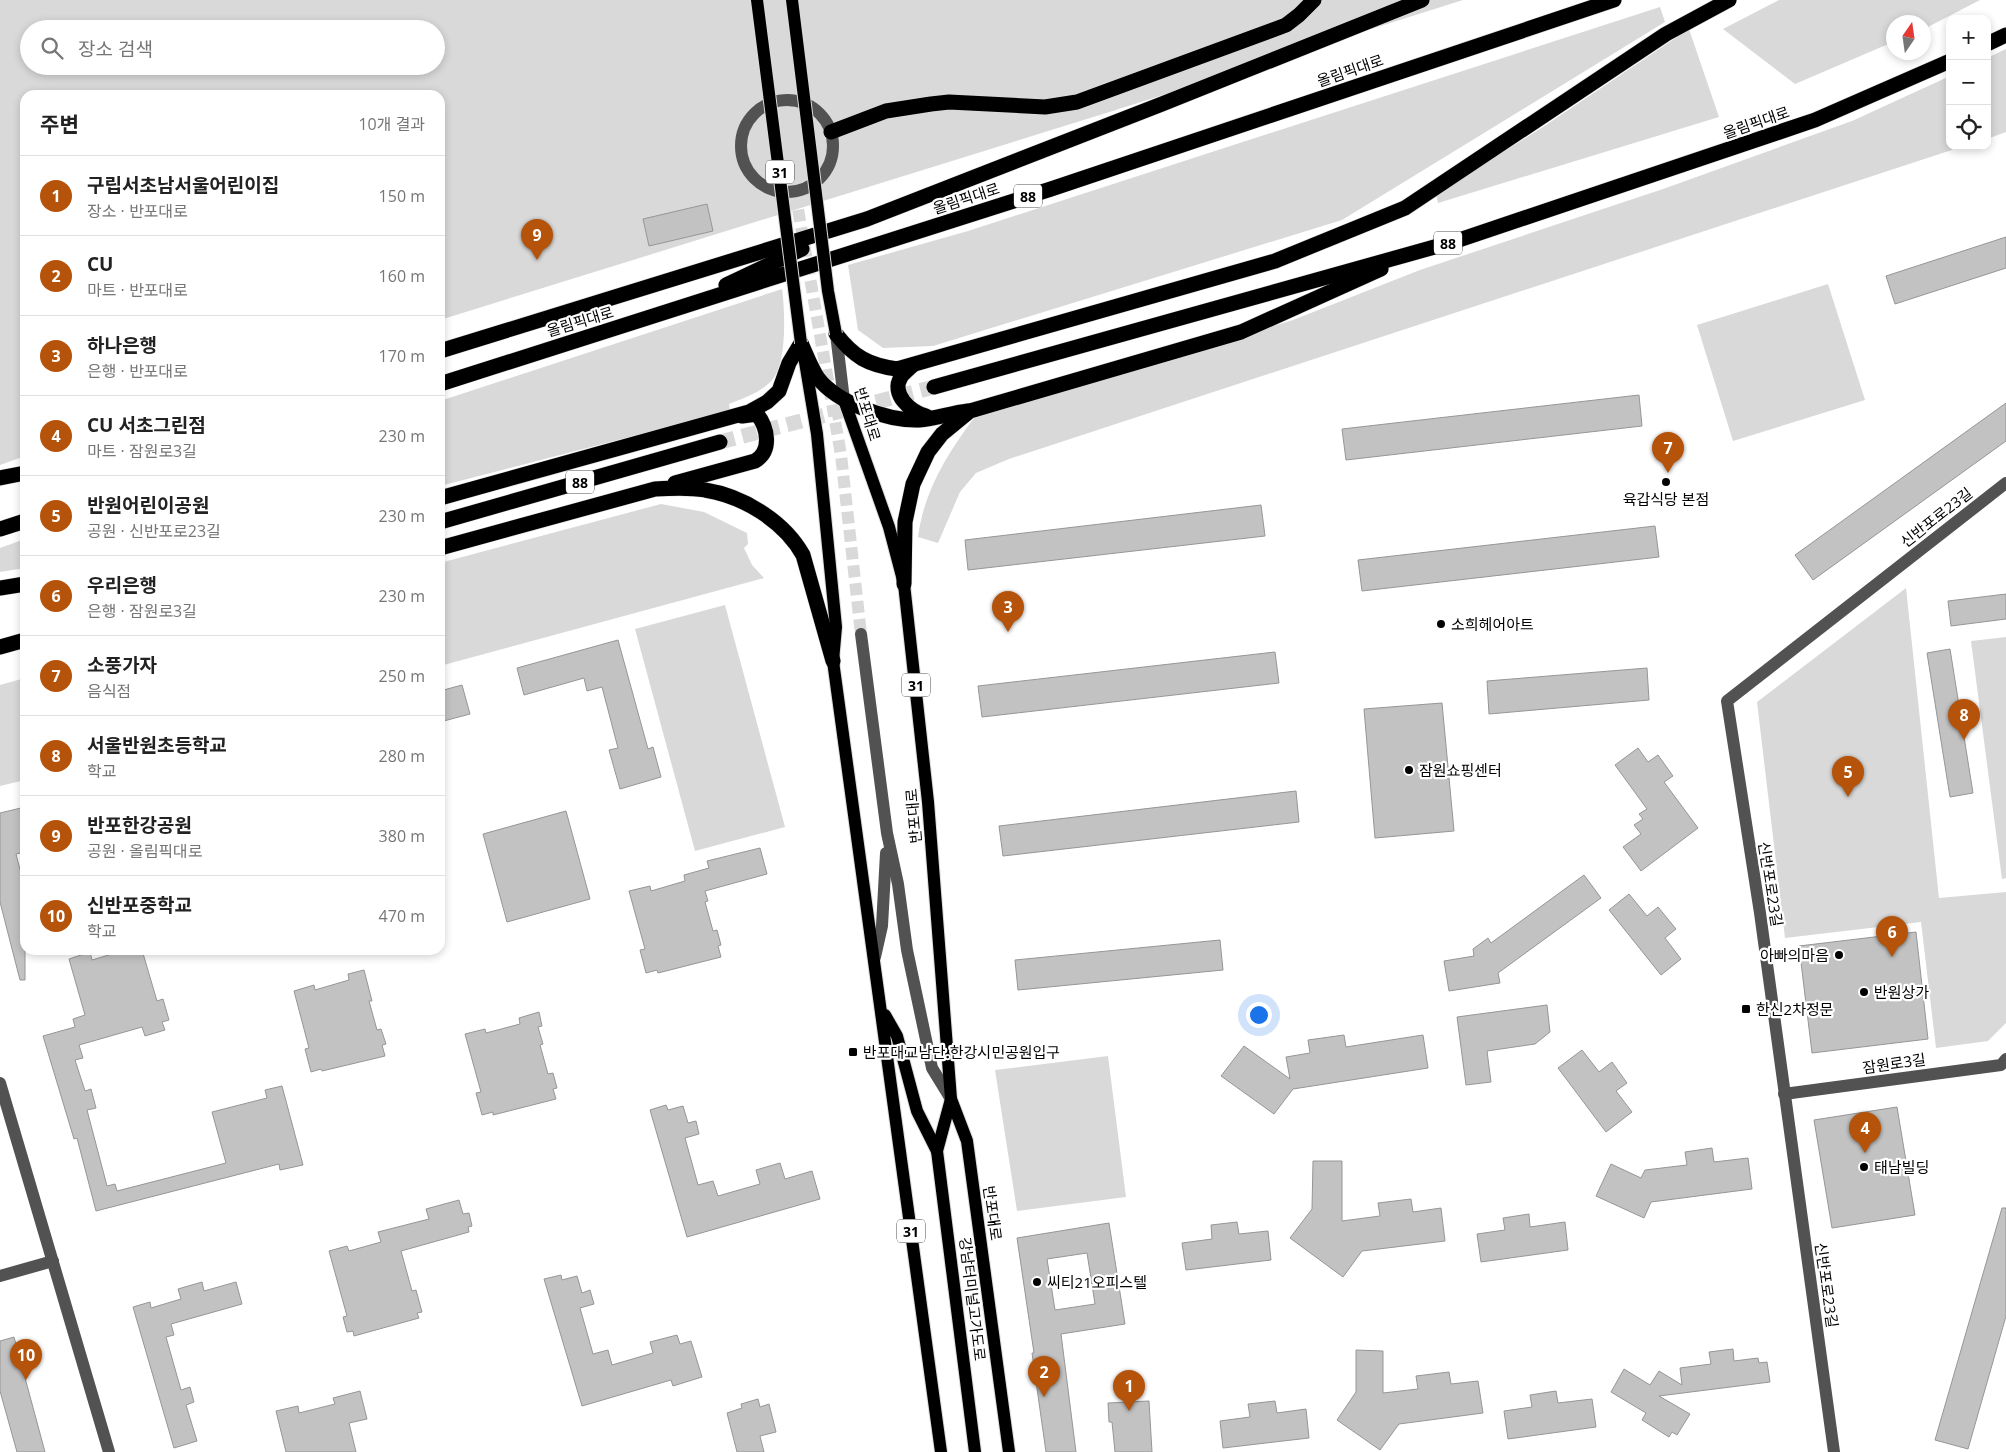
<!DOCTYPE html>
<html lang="ko">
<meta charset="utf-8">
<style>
:root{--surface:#fff;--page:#f2f2f2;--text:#222;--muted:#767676;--line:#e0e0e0;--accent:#b45309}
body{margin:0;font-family:"Open Sans","Noto Sans KR",sans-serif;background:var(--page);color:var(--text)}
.controls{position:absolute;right:15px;top:15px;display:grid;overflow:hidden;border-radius:10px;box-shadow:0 2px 8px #0003}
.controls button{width:45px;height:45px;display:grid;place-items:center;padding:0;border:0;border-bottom:1px solid var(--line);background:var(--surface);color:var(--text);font:25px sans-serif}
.compass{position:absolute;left:1886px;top:15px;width:45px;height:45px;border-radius:50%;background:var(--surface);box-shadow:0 2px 8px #0003;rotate:13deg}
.you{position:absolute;left:1258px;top:1014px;width:18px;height:18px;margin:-12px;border:4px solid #fff;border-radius:50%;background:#1a73e8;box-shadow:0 0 0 8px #1a73e833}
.badge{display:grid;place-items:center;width:32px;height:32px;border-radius:50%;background:var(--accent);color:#fff;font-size:16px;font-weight:700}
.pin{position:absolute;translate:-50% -41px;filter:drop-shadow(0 1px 2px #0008)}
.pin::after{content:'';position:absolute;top:26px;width:18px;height:15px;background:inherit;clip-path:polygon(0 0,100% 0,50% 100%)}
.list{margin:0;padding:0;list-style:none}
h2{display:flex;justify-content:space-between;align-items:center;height:65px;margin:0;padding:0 20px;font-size:21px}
h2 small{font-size:16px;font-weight:400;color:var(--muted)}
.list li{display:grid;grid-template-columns:32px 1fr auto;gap:15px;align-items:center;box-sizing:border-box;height:80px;padding:0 20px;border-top:1px solid var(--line)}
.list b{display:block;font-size:19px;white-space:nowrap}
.list p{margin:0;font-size:16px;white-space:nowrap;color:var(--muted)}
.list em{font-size:16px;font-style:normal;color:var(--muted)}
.icon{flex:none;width:28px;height:28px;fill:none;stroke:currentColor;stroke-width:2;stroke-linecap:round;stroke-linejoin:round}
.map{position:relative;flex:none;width:2006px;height:1452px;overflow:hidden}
.search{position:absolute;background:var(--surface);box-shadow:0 2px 8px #0003;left:20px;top:20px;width:425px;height:55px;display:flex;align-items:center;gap:12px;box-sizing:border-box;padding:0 18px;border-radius:28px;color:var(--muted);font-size:19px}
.panel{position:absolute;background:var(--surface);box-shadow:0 2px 8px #0003;left:20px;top:90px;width:425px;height:865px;border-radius:15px}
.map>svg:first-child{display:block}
</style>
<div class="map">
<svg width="2006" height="1452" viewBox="0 0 2006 1452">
<rect width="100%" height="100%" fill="#fff"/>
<g fill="#d9d9d9" fill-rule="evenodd">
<path d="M0 0H1463L1103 114 440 320V95H25V456L0 465ZM29 29H436V66H29Z"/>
<polygon points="1779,0 1980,0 1924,29 1924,22 1894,22 1893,42 1795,84 1723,29"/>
<polygon points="1660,7 1665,22 1342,220 933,346 883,348 858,330 848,265 968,231"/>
<polygon points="1689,29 1719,117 1438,203 1436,194 1540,129"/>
<polygon points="2006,49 2006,132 1987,139 1987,58"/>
<path d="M1950 76V146H1964L1009 459 976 473 960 492 938 543 918 537C924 491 947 454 974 418L1293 320 1420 270 1663 189 1852 121Z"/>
<polygon points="1828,284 1865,400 1733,441 1697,325"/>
<path d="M782 289C785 310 787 362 773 379 762 392 744 398 729 404L730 411 440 486V401Z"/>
<polygon points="661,504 704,512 747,533 748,544 744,548 752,565 764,578 440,666 440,563"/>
<polygon points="25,539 25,568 0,572 0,548"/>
<polygon points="1906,588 1939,898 2006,892 2006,1023 1988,1041 1936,1048 1921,922 1785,938 1757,702"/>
<polygon points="725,605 785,827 695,851 635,629"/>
<polygon points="2006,637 2006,878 2002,879 1971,641"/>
<polygon points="25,678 25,780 0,786 0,685"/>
<polygon points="1108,1056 1126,1197 1017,1211 995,1070"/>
</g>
<g fill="#c2c2c2" stroke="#969696" fill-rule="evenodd">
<polygon points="707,204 713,231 649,246 643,219"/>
<polygon points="2006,237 2006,268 1895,304 1886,276"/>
<polygon points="1639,395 1642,426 1346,460 1342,429"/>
<polygon points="2006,403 2006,441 1813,580 1795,555"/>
<polygon points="1261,505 1265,536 968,570 965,540"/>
<polygon points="1655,526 1659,557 1362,591 1358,560"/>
<polygon points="2006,594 2006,619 1951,626 1948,601"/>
<polygon points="618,640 648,749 653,747 661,777 620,789 609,750 618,748 602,687 587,691 584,678 524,695 517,668"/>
<polygon points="1950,649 1973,793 1950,797 1927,653"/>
<polygon points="1275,652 1279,683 982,717 978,686"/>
<polygon points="1647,668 1649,700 1489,714 1487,681"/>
<polygon points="462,685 470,714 440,722 440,691"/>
<polygon points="1442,703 1454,831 1375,838 1364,709"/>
<polygon points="1638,748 1648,762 1658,755 1673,776 1664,782 1698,828 1641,871 1623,847 1641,834 1634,825 1643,819 1639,814 1647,809 1615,765"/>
<polygon points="1296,791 1299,822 1003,856 999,826"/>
<polygon points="25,807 25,852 16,854 25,889 25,980 20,980 0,902 0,813"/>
<polygon points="566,811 590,899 507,922 483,834"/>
<polygon points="760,848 767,874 705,891 708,901 705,902 713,931 717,930 721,945 718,946 721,957 658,973 657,970 646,973 640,950 645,949 629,891 650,886 651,891 685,881 684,875 709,868 707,861"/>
<polygon points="1584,875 1601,898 1498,973 1500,983 1449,991 1444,961 1474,956 1473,949 1488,938 1491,943"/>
<polygon points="1629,894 1647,916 1658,907 1676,929 1665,938 1681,959 1661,975 1609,910"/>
<polygon points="1916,932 1928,1039 1812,1053 1799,946"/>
<polygon points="1220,940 1223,970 1018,990 1015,960"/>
<polygon points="125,950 142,950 157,1001 163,999 169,1020 162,1022 165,1030 145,1036 142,1027 79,1045 83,1058 75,1060 85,1091 91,1089 96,1108 87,1110 107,1186 115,1184 117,1191 226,1163 212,1112 267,1098 265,1090 282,1086 303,1165 280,1170 279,1164 96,1211 77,1138 74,1139 43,1036 75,1027 73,1019 85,1015 69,959 90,952 92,960"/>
<polygon points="364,970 372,1001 369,1001 377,1030 381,1029 386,1044 382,1045 385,1056 322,1071 321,1069 311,1072 305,1049 309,1048 294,991 314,985 315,990 349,980 348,974"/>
<polygon points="1547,1005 1550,1032 1535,1044 1487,1051 1491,1082 1466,1085 1457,1017"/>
<polygon points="539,1012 542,1026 538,1027 543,1044 540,1045 548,1074 553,1073 557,1088 553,1089 556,1099 493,1115 493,1112 482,1115 476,1093 481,1092 465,1034 485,1029 486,1033 520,1024 519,1018"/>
<polygon points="1344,1035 1346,1047 1423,1035 1428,1068 1293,1089 1274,1114 1221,1076 1244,1046 1290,1079 1286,1057 1310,1053 1308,1040"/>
<polygon points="1582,1050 1599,1072 1612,1062 1627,1083 1616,1091 1632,1112 1606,1132 1558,1068"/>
<polygon points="666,1105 668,1110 683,1106 688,1123 696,1121 699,1134 685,1138 698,1185 713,1181 718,1196 760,1184 756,1170 780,1163 785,1179 812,1171 820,1199 687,1237 650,1110"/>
<polygon points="1897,1107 1915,1215 1832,1228 1814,1120"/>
<polygon points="1712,1148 1714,1162 1748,1158 1752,1189 1651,1202 1644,1218 1596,1196 1611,1164 1641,1178 1645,1170 1687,1165 1685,1152"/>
<polygon points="1313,1161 1342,1161 1342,1221 1380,1216 1378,1203 1411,1199 1413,1212 1441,1208 1445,1241 1362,1251 1343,1277 1290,1238 1312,1209"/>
<polygon points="459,1200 463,1214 469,1213 472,1226 468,1227 469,1232 401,1251 412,1291 416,1290 422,1312 417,1313 419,1318 354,1336 353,1331 347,1332 343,1317 347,1316 329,1251 347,1246 349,1251 381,1242 378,1232 429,1219 426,1209"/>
<polygon points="2002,1208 2006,1208 2006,1316 1968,1449 1935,1440"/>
<polygon points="1529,1214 1530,1227 1565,1222 1568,1250 1481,1262 1477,1234 1505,1230 1503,1218"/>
<polygon points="1237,1222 1239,1234 1268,1231 1271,1260 1186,1270 1182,1243 1212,1239 1211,1225"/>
<path d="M1109 1223 1125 1324 1061 1334 1076 1452H1046L1032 1353H1034L1017 1238ZM1087 1253 1095 1304 1055 1310 1047 1259Z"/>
<polygon points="561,1275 562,1280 577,1276 582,1293 590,1290 594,1304 580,1308 593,1354 608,1350 612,1365 653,1353 650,1342 677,1335 680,1344 691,1341 702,1377 673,1386 671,1380 582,1406 544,1279"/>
<polygon points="202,1282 204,1291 236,1282 242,1304 171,1324 174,1335 166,1337 181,1390 190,1387 194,1402 186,1405 197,1441 174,1448 133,1307 150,1302 151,1308 181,1299 178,1289"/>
<polygon points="14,1337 45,1452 17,1452 0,1391 0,1341"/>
<polygon points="1733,1349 1734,1361 1758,1358 1759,1363 1767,1362 1770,1382 1659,1396 1690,1414 1677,1435 1672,1432 1669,1437 1642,1420 1646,1413 1611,1392 1624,1369 1650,1385 1659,1371 1682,1385 1680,1368 1711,1364 1709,1352"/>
<polygon points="1356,1350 1383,1351 1383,1393 1418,1389 1416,1376 1449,1372 1451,1384 1478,1381 1483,1413 1399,1424 1380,1450 1337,1420 1356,1392"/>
<polygon points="360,1391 367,1419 349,1423 356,1452 286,1452 276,1411 298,1406 299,1413 335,1404 333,1398"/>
<polygon points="1556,1391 1558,1403 1592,1399 1596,1427 1508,1439 1504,1411 1532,1407 1530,1395"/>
<polygon points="758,1399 760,1407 769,1404 776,1432 760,1436 764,1452 737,1452 727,1413 742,1408 741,1404"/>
<polygon points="1149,1401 1152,1452 1115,1452 1112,1422 1109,1422 1108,1403"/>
<polygon points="1275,1401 1277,1413 1306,1409 1309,1438 1223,1448 1220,1421 1250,1417 1248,1404"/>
</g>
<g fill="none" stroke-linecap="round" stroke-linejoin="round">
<g stroke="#d9d9d9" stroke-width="12" stroke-dasharray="12 6" stroke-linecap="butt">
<polyline points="768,0 781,100"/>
<polyline points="795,192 841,455 861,634"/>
</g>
<polyline stroke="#d9d9d9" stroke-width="15" stroke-dasharray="15 8" stroke-linecap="butt" points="720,442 934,387"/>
<g stroke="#dbdbdb" stroke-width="14">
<g id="major">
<polyline points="804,356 817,434 836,627 833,661 941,1452"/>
<polyline points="844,400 889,527 904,584 928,802 951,1099 967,1141 1009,1452"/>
<polyline points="885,1015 897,1036 917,1111 937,1151 975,1452"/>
<polyline points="937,1151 951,1099"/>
</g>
</g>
<g stroke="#dbdbdb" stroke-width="16">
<g id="highway">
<polyline points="1987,44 2006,35"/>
<polyline points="831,132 886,111 931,104 949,102 1045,107 1077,102 1286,25 1299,15 1314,0"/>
<polyline points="726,285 802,249"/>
<path d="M836 334C854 357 868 365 897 369L1275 261 1405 208 1666 34 1729 0"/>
<path d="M801 343C806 354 811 368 818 378 837 403 888 421 919 420 935 419 951 413 968 411"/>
<polyline points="440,351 867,219 1162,104 1422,0"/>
<path d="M913 365C909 369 904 372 901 377 890 394 911 412 926 416"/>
<polyline points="440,384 1051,189 1614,0"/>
<polyline points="934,387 1456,241 1815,120 1950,61"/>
<polyline points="0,478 25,473"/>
<path d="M675 483 755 461C772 451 768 428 757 414L742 416"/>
<polyline points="440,498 749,412 767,402 779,391 789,363 801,343"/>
<polyline points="440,522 720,442"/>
<polyline points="0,529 25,521"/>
<path d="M440 548 655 489C672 488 689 487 705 490 743 496 784 521 803 555L833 661"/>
<polyline points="904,584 905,522 913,484 928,452 942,434 970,411 1241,332 1381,269"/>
<polyline points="0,588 25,584"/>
<polyline points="0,647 25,640"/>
</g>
</g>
<g stroke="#525252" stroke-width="12">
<circle cx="787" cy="146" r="46"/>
<polyline points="836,334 844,400"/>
<polyline points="861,634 887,833 898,884 907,950 932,1068 951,1099"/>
<polyline points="875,957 882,926 886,853"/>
<polyline points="0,1083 109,1452"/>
<polyline points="1784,1094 2001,1065 2006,1059"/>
<polyline points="0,1276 53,1261"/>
<polyline points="1834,1452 1760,913 1727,701 2006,483"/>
</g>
<use href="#major" stroke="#000" stroke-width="12"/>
<use href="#highway" stroke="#000" stroke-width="15"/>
<g stroke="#dbdbdb" stroke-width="14" stroke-linecap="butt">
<g id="major-bridge">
<polyline points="757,0 801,343"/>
<polyline points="792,0 828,291 836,334"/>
</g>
</g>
<use href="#major-bridge" stroke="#000" stroke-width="12"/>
</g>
<g fill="#000" stroke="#fff" stroke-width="2">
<circle cx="1666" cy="482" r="5"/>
<circle cx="1441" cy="624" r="5"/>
<circle cx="1409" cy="770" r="5"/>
<circle cx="1839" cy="955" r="5"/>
<circle cx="1864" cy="992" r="5"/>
<rect x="1741" y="1004" width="10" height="10" rx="2.5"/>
<rect x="848" y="1047" width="10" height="10" rx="2.5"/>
<circle cx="1864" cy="1167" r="5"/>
<circle cx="1037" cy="1282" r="5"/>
</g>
<g text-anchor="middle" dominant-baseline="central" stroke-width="4.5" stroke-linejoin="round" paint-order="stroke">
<g fill="#fff" stroke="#4c4c4c" stroke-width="1">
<rect x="766" y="160.5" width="28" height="23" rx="4"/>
<rect x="1014" y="184.5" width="28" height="23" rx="4"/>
<rect x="1434" y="231.5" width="28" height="23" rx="4"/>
<rect x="566" y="470.5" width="28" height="23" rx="4"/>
<rect x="902" y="673.5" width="28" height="23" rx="4"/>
<rect x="897" y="1219.5" width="28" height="23" rx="4"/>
</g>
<g font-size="14" font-weight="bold" fill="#000">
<text x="780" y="172">31</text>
<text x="1028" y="196">88</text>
<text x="1448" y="243">88</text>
<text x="580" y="482">88</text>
<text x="916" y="685">31</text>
<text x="911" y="1231">31</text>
</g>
<g font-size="15" fill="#000" stroke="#fff">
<text transform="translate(1350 70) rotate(-19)">올림픽대로</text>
<text transform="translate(1756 122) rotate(-19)">올림픽대로</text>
<text transform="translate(966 198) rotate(-18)">올림픽대로</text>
<text transform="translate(580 321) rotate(-17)">올림픽대로</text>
<text transform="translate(868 414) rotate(73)">반포대로</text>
<text transform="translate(1936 517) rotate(-38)">신반포로23길</text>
<text transform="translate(913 816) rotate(-95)">반포대로</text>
<text transform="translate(1771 884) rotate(81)">신반포로23길</text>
<text transform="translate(1894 1063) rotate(-8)">잠원로3길</text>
<text transform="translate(993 1213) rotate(82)">반포대로</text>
<text transform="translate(1827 1285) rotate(82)">신반포로23길</text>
<text transform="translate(973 1299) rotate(83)">강남터미널고가도로</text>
</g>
<g font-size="15" fill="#000" stroke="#fff" text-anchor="start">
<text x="1666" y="499" text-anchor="middle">육갑식당 본점</text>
<text x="1451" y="624">소희헤어아트</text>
<text x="1419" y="770">잠원쇼핑센터</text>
<text x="1829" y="955" text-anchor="end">아빠의마음</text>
<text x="1874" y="992">반원상가</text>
<text x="1756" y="1009">한신2차정문</text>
<text x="863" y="1052">반포대교남단.한강시민공원입구</text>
<text x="1874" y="1167">태남빌딩</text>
<text x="1047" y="1282">씨티21오피스텔</text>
</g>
</g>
</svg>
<div class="controls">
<button>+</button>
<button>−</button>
<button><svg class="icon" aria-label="locate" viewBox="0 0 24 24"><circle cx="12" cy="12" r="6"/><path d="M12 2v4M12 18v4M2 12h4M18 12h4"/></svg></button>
</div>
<svg class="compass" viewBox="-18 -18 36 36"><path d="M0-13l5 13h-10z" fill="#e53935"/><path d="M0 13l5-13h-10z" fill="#767676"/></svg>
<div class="you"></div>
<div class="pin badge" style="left:1129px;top:1411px">1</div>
<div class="pin badge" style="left:1044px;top:1397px">2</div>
<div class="pin badge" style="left:1008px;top:632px">3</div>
<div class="pin badge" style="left:1865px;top:1153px">4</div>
<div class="pin badge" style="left:1848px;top:797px">5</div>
<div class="pin badge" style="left:1892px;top:957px">6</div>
<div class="pin badge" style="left:1668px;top:473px">7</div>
<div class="pin badge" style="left:1964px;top:740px">8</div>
<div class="pin badge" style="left:537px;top:260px">9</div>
<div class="pin badge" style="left:26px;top:1380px">10</div>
<div class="search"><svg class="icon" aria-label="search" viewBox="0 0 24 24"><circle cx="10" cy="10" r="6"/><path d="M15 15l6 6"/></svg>장소 검색</div>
<section class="panel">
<h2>주변<small>10개 결과</small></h2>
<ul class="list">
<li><span class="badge">1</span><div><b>구립서초남서울어린이집</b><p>장소 · 반포대로</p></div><em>150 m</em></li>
<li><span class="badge">2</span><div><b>CU</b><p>마트 · 반포대로</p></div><em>160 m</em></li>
<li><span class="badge">3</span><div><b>하나은행</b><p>은행 · 반포대로</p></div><em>170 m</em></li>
<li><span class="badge">4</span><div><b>CU 서초그린점</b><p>마트 · 잠원로3길</p></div><em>230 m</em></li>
<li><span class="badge">5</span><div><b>반원어린이공원</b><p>공원 · 신반포로23길</p></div><em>230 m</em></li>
<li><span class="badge">6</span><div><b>우리은행</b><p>은행 · 잠원로3길</p></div><em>230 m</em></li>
<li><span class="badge">7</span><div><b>소풍가자</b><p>음식점</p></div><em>250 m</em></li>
<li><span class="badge">8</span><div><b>서울반원초등학교</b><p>학교</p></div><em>280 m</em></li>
<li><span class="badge">9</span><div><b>반포한강공원</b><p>공원 · 올림픽대로</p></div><em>380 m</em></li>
<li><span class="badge">10</span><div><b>신반포중학교</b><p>학교</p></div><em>470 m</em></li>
</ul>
</section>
</div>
